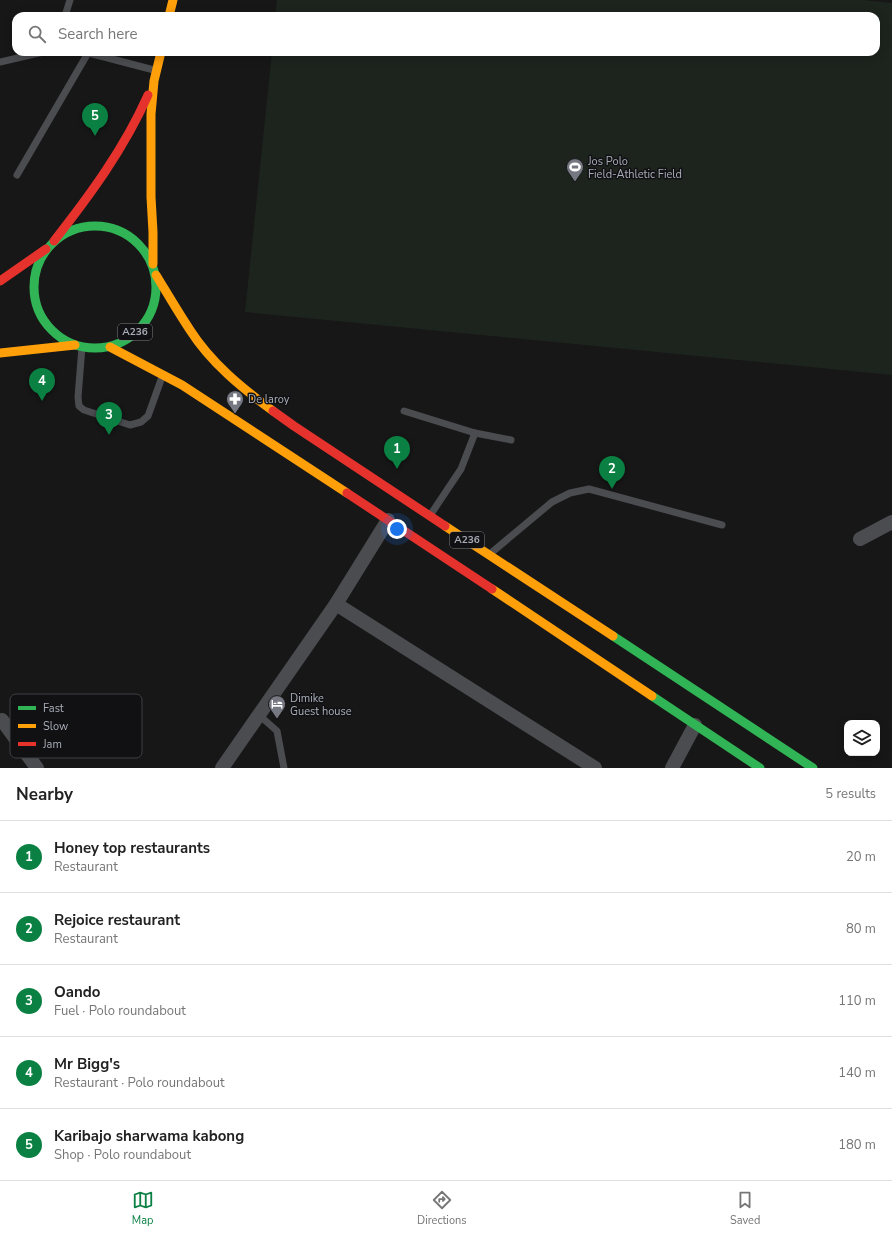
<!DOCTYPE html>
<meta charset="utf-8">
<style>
:root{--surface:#fff;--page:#f2f2f2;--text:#222;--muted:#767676;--line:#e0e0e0;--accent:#0b8043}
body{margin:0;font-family:"Nunito Sans",sans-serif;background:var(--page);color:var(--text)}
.controls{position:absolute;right:12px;bottom:12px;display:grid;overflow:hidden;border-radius:8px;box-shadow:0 2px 10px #0003}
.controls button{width:36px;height:36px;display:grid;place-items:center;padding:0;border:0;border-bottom:1px solid var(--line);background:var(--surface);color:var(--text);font:20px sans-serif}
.you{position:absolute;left:397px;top:529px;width:14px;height:14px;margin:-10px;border:3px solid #fff;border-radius:50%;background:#1a73e8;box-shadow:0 0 0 6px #1a73e833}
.badge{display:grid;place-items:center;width:26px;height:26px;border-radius:50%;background:var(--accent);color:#fff;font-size:13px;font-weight:700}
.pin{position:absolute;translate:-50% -33px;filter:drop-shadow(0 1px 2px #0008)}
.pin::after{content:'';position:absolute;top:21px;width:14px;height:12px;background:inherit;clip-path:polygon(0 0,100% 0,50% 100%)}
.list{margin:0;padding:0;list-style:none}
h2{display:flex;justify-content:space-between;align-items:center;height:52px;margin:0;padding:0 16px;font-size:17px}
h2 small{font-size:13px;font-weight:400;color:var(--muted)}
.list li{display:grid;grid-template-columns:26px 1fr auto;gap:12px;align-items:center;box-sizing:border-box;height:72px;padding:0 16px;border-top:1px solid var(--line)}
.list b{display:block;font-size:15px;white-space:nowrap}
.list p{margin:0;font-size:13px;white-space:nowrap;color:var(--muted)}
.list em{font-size:13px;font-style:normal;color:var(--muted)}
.icon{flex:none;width:22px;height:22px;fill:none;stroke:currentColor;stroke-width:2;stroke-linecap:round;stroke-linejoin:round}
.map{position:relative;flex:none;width:892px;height:768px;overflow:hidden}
.search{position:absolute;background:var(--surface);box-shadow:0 2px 10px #0003;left:12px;right:12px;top:12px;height:44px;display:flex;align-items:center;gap:10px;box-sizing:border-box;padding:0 14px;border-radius:12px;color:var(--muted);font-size:15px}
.sheet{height:412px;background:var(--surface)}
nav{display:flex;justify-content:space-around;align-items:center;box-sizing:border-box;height:56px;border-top:1px solid var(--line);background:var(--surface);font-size:11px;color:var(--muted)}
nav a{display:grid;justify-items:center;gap:2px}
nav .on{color:var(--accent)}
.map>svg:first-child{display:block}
</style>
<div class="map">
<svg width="892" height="768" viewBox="0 0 892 768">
<rect width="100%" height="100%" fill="#171717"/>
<polygon fill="#1d241e" points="277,0 864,0 892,3 892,375 245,312 272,52 876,52 876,16 275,16"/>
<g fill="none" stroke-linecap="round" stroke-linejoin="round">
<g stroke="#4b4c50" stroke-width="7">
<polyline points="65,16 70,0"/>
<polyline points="85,52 154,70"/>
<polyline points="0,62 43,52"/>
<polyline points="17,175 88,53"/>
<polyline points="82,347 78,397 79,406 84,410 130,425 141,422 148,416 162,377"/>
<polyline points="404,411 475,433 511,440"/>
<polyline points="431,514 461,469 475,433"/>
<polyline points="491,553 552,502 570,493 589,489 722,525"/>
<polyline points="259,715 277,731 284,768"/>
</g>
<g stroke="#4b4c50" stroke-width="14">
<polyline points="860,539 892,522"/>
<polyline points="336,604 595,768"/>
<polyline points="2,720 37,768"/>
<polyline points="222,768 336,604 388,520"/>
<polyline points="672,768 695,725"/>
</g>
<g stroke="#30b455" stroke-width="9">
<circle cx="95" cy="287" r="61"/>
<polyline points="613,636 813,768"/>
<polyline points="652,696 760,768"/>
</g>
<g stroke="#ff9f0a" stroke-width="9">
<polyline points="169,16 173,0"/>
<polyline points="153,264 153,232 151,197 151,114 154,81 161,52"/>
<path d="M156 275C167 293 178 312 190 330 211 363 242 388 273 411"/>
<polyline points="110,347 182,385 347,493"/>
<polyline points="0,353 75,345"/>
<polyline points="445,526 613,636"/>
<polyline points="492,589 652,696"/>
</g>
<g stroke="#e5322d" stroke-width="9">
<path d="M54 241C90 195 124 149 148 95"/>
<polyline points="0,281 46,249"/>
<polyline points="273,411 294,426 445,526"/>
<polyline points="347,493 492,589"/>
</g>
</g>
<defs>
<g id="stadium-pin" transform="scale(0.9)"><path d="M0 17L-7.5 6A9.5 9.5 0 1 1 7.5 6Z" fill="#757880" stroke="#111113"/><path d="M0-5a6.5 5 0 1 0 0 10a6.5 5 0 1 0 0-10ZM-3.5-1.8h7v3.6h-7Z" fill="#fff"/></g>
<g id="pharmacy-pin" transform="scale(0.9)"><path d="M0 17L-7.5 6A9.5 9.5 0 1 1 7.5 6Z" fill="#757880" stroke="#111113"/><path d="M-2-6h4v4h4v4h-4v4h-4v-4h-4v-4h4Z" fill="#fff"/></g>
<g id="hotel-pin" transform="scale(0.9)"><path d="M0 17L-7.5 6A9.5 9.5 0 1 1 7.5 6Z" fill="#757880" stroke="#111113"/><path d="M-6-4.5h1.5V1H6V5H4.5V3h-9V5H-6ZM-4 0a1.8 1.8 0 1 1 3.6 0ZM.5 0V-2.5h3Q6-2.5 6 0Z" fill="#fff"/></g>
</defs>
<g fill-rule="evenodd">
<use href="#stadium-pin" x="575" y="167"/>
<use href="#pharmacy-pin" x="235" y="399"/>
<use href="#hotel-pin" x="277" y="704"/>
</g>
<g text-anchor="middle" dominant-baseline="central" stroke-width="3" stroke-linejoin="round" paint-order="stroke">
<g fill="#111113" stroke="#7b7e86" stroke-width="1">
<rect x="118" y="324" width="34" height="16" rx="3"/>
<rect x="450" y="532" width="34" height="16" rx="3"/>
</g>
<g font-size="10" font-weight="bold" fill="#a8adb8">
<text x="135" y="332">A236</text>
<text x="467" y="540">A236</text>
</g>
<g font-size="11" fill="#a8adb8" stroke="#111113" text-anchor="start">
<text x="588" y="161">Jos Polo<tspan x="588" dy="13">Field-Athletic Field</tspan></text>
<text x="248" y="399">De laroy</text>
<text x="290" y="698">Dimike<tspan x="290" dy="13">Guest house</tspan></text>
</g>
</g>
<rect x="10" y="694" width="132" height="64" rx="6" fill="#111113" stroke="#3e4045" stroke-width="1"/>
<rect x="18" y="706" width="18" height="4" fill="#30b455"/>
<rect x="18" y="724" width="18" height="4" fill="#ff9f0a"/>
<rect x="18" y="742" width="18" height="4" fill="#e5322d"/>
<g font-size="11" fill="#a8adb8">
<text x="43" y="712">Fast</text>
<text x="43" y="730">Slow</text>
<text x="43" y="748">Jam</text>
</g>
</svg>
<div class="controls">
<button><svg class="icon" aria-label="layers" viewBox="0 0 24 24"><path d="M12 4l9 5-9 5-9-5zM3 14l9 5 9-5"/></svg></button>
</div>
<div class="you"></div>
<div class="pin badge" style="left:397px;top:469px">1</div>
<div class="pin badge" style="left:612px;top:489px">2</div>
<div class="pin badge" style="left:109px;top:435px">3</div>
<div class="pin badge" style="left:42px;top:401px">4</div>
<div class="pin badge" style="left:95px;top:136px">5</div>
<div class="search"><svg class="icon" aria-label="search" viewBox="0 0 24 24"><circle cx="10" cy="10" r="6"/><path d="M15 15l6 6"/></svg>Search here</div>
</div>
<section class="sheet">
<h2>Nearby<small>5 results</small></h2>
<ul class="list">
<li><span class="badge">1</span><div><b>Honey top restaurants</b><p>Restaurant</p></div><em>20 m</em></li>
<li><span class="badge">2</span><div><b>Rejoice restaurant</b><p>Restaurant</p></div><em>80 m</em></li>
<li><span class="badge">3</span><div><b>Oando</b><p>Fuel · Polo roundabout</p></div><em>110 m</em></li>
<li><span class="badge">4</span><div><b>Mr Bigg's</b><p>Restaurant · Polo roundabout</p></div><em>140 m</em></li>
<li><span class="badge">5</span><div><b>Karibajo sharwama kabong</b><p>Shop · Polo roundabout</p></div><em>180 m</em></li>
</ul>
</section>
<nav>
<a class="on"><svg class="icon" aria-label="map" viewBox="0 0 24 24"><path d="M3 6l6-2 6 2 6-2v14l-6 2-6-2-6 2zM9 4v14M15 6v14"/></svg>Map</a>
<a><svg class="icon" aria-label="directions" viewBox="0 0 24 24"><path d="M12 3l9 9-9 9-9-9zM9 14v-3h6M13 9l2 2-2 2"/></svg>Directions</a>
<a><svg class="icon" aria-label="saved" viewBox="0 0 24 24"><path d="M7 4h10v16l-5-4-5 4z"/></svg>Saved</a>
</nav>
